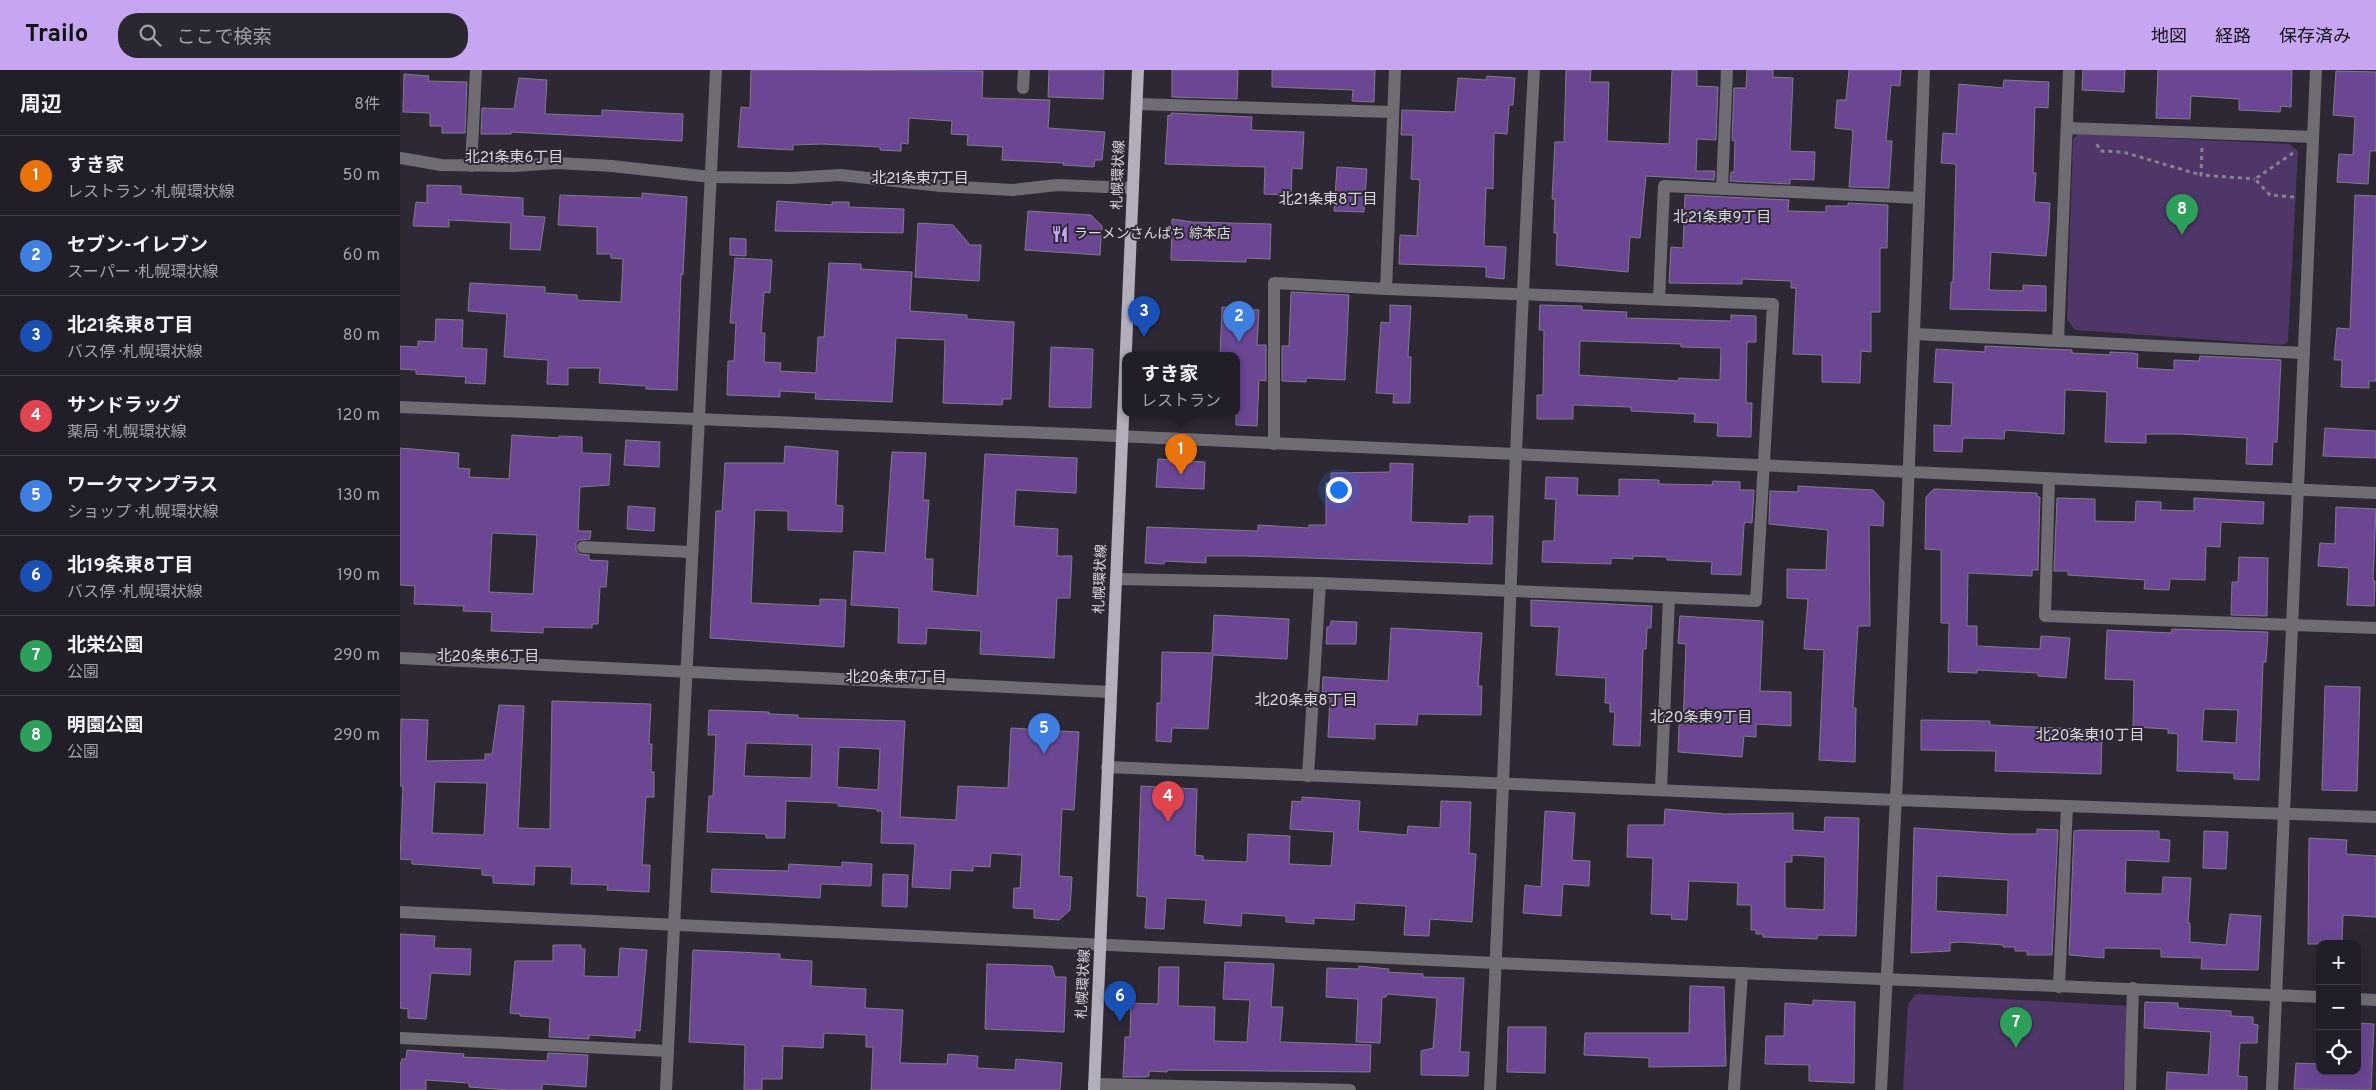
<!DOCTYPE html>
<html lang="ja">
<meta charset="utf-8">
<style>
:root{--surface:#221e28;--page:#2a2730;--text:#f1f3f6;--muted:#a2a2a8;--line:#3f3c45;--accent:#c6a6f0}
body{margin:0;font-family:Overpass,"Noto Sans JP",sans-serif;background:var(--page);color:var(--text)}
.controls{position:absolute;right:15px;bottom:15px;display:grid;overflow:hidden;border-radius:10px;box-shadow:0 5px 20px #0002}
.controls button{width:45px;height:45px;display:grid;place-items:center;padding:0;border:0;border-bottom:1px solid var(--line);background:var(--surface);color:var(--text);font:25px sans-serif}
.you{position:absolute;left:938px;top:419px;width:18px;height:18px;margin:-12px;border:4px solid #fff;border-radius:50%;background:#1a73e8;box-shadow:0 0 0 8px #1a73e833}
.badge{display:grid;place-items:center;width:32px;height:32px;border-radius:50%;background:var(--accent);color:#fff;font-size:16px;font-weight:700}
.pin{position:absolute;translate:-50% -41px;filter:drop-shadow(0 1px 2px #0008)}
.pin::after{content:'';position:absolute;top:26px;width:18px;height:15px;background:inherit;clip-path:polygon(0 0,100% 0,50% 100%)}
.popup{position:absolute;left:722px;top:282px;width:118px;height:65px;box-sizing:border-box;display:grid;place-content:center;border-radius:10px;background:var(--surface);filter:drop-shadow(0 1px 4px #0005);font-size:16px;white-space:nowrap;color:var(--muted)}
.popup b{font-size:19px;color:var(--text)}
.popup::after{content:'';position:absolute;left:50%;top:100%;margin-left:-10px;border:10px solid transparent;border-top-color:var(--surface)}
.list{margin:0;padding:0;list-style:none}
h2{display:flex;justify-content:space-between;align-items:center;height:65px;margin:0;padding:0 20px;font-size:21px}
h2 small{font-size:16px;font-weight:400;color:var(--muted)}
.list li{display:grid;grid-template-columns:32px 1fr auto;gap:15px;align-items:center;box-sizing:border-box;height:80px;padding:0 20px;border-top:1px solid var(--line)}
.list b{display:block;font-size:19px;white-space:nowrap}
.list p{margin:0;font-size:16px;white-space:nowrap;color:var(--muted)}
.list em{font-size:16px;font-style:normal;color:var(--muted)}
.icon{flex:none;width:28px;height:28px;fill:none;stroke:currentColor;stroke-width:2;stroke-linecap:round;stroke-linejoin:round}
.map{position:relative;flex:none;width:1976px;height:1020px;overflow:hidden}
header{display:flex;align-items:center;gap:30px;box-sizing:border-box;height:70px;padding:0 25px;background:var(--accent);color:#111}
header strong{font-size:24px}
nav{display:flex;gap:28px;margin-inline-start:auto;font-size:18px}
.search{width:350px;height:45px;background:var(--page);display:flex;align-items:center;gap:12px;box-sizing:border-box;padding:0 18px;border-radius:20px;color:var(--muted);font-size:19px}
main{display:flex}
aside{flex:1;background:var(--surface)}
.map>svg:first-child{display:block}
</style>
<header>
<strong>Trailo</strong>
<div class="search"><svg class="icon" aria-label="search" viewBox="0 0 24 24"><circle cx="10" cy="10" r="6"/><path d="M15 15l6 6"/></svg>ここで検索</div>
<nav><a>地図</a><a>経路</a><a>保存済み</a></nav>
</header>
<main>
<aside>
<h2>周辺<small>8件</small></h2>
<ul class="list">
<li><span class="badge" style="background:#e8710a">1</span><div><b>すき家</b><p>レストラン · 札幌環状線</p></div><em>50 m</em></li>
<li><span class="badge" style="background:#3f7fe0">2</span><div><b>セブン-イレブン</b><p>スーパー · 札幌環状線</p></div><em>60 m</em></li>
<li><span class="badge" style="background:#1a4fb4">3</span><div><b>北21条東8丁目</b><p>バス停 · 札幌環状線</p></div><em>80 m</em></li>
<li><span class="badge" style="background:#e0444e">4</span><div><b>サンドラッグ</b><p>薬局 · 札幌環状線</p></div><em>120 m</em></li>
<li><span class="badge" style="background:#3f7fe0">5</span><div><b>ワークマンプラス</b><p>ショップ · 札幌環状線</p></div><em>130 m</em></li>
<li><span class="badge" style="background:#1a4fb4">6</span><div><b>北19条東8丁目</b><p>バス停 · 札幌環状線</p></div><em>190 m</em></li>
<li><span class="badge" style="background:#2e9e5b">7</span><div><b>北栄公園</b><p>公園</p></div><em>290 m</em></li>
<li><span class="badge" style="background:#2e9e5b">8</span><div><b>明園公園</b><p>公園</p></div><em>290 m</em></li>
</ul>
</aside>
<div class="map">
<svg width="1976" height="1020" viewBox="0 0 1976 1020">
<rect width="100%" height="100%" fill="#2e2835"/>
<g fill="#4e3768">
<polygon points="1678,64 1889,74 1898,81 1888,271 1883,275 1675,260 1667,250 1673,69"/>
<polygon points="1516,924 1729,936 1723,1020 1503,1020 1508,934"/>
</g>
<g fill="#6b4793" stroke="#807a89" fill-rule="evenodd">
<polygon points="351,0 583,1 582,28 650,30 648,58 705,62 702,90 695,90 694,97 663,95 664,93 602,90 603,77 567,75 568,65 551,64 552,51 509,48 508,74 501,73 501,81 480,80 480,77 422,74 393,75 393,80 338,77 341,37 350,38"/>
<polygon points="649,0 704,0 703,29 648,27"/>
<polygon points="772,0 838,0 837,29 772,27"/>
<polygon points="872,0 975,0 974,32 952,31 953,20 872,17"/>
<polygon points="1166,0 1191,0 1190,12 1209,12 1207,71 1269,74 1272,0 1297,0 1297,16 1318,17 1316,70 1297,69 1296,101 1315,101 1314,110 1246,106 1240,168 1230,167 1228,202 1156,195 1157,163 1154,163 1155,129 1152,129 1155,72 1164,72"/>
<polygon points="1347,0 1373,0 1373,7 1393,8 1390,81 1415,82 1414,110 1390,109 1390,114 1330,111 1331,102 1334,102 1335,71 1332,70 1334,18 1346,18"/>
<polygon points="1449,0 1501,0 1500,16 1491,15 1486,71 1492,71 1489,118 1449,117 1453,60 1435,58 1437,30 1446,30"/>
<polygon points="1683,0 1725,0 1724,22 1682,20"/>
<polygon points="1758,0 1892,0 1891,37 1881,36 1880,42 1839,40 1839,29 1791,26 1790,49 1756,48"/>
<polygon points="1936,1 1976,2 1976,81 1970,81 1968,114 1937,112 1939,84 1953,85 1955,47 1933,45"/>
<polygon points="4,4 29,6 28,11 67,12 65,63 42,63 42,56 30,56 30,43 3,42"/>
<polygon points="1087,6 1115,8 1113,35 1109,35 1107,64 1094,63 1093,119 1086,118 1084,176 1106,177 1104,209 1086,207 1086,197 999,194 1000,165 1017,166 1020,110 1011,109 1013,65 1001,65 1002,40 1055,42 1058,8 1086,10"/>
<polygon points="119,8 147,10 145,44 202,46 202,40 283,44 282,71 111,62 111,64 81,64 82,38 114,39"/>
<polygon points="1604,10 1649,12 1648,38 1635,37 1633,103 1636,103 1634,132 1650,133 1649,155 1646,186 1591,182 1589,220 1623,221 1623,215 1646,216 1646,241 1550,239 1551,212 1553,212 1556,94 1541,93 1543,63 1556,64 1559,14 1603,18"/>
<polygon points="771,43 852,47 851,60 904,62 902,99 892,98 891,125 864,124 865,97 765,94 768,45 771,46"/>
<polygon points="937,97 967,99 964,142 934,141"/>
<polygon points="27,115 61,116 61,124 123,128 123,146 145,147 140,180 110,179 111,153 49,150 49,157 13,156 16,132 27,133"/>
<polygon points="242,123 287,127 283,205 281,204 277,320 246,319 246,316 199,313 200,298 168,298 168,315 147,314 148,290 104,287 107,244 68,241 70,213 145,217 145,223 177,225 177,230 221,232 223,189 211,188 211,184 197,184 197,157 158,155 160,125 242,128"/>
<polygon points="1285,125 1389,130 1388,141 1426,142 1426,136 1448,136 1448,133 1488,135 1487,178 1480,178 1480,242 1471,242 1471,282 1461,281 1460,313 1422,312 1422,285 1393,284 1396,218 1391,218 1391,211 1342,209 1342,214 1269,213 1271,177 1283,178"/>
<polygon points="1955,125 1976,126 1976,311 1969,311 1969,318 1941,317 1942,290 1934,290 1937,258 1950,259"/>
<polygon points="377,131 432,135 432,132 449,132 449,137 504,139 503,163 375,161"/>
<polygon points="628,141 691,145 702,156 700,185 625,180"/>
<polygon points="772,149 792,152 871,154 870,189 846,188 846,192 771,190"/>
<polygon points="518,153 553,155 570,175 581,175 579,211 515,207"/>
<polygon points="330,168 346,169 346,186 330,185"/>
<polygon points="335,188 372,190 370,223 364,222 361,263 365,263 364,292 381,293 380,301 416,303 418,267 424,267 429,193 461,194 461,199 512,202 510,241 567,245 567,249 614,252 611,329 603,329 602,335 543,333 545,270 496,268 492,332 415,329 416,323 380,321 380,327 327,325 328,291 334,291 336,253 330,253"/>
<polygon points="891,222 949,225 945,310 906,308 906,312 882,311 882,276 889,276"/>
<polygon points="990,235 1011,236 1008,287 1011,287 1010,333 993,333 994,324 976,323 981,252 990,253"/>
<path d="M1140 235 1182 236V240L1227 242 1226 248 1331 251V245L1356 246V272H1347L1346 333H1352L1351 367 1317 366 1318 353 1294 352 1295 344 1231 341V337L1173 335V349H1137V325H1143L1144 260H1139ZM1180 271 1281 274V277L1321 278 1320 310 1279 308 1278 311 1179 305Z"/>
<polygon points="822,237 859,240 857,275 866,275 866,311 859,310 857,356 836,355 836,286 820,286"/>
<polygon points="36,249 63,250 62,278 87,279 85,314 65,313 66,307 16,304 16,300 0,299 0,276 18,277 18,271 35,272"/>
<polygon points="1585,276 1672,280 1672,283 1710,285 1710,282 1732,283 1738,284 1737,298 1774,300 1774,290 1799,291 1800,286 1881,290 1877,372 1873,372 1872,395 1846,394 1847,368 1781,364 1746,364 1746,373 1705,372 1707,322 1670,320 1665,320 1664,364 1605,360 1604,369 1563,368 1562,382 1534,381 1534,355 1551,356 1553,313 1534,312 1536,279 1585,282"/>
<polygon points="651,277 693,279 691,338 649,337"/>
<polygon points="1925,358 1976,361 1976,388 1923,386"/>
<path d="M112 365 159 368V366L182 367V383L211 384 209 415 180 417 178 461H191L190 469 179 470 176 473V480L179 484 189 485V490L208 491 206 517H200L198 554H192V558L143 557V563L91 561 92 542 63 541 64 536 14 534 15 516 0 515V378L59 383 58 398 70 399 69 407 109 409ZM92 463 137 465 133 524 89 522Z"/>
<polygon points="226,370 260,372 259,397 224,395"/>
<polygon points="385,376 438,381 436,435 443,436 442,462 388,460 388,441 355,440 351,533 420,536 420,529 446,530 444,577 310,568 316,441 322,441 325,393 384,393"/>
<polygon points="492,382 526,383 523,430 529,430 525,489 533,489 532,521 577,526 585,384 677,388 676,423 616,420 614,456 658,459 657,486 672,486 670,528 657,528 654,588 580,584 581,561 527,558 526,574 498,573 499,538 451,535 454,481 485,483"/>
<polygon points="758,389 805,392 804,419 756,417"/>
<polygon points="990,393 1013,394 1011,452 1069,454 1069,446 1093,446 1092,494 845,486 806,486 806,493 765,491 764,494 745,493 747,457 858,461 858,455 909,458 909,455 926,455 926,413 931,414 931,403 990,402"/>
<polygon points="1146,407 1178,408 1177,425 1219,426 1219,409 1259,410 1259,414 1312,415 1313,411 1340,412 1340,420 1354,420 1352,453 1345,452 1344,455 1341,505 1311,504 1312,492 1267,490 1267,487 1233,486 1233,489 1211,488 1211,494 1142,492 1143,471 1154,471 1156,429 1145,429"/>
<polygon points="1398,416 1473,420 1484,432 1483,456 1469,455 1470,556 1458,556 1453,638 1456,638 1455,692 1419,690 1424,580 1404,579 1408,529 1387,528 1387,499 1426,500 1428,460 1369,454 1370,421 1398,422"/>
<polygon points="1534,419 1637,423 1637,427 1640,427 1638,500 1632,500 1632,506 1568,503 1567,556 1577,556 1577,576 1640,579 1641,566 1670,568 1666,608 1638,606 1638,603 1577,600 1577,603 1548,602 1549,553 1541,553 1541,480 1525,479 1526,427"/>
<polygon points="1657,428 1695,429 1695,451 1735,452 1736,431 1761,432 1761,440 1794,441 1794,428 1864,432 1863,454 1821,452 1820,477 1806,476 1805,510 1770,509 1769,520 1744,519 1745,510 1668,505 1668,501 1654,501"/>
<polygon points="228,436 255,438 254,461 227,459"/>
<polygon points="1936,437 1976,439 1973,511 1975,511 1974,536 1947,535 1949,498 1918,496 1920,473 1935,474"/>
<polygon points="1839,487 1868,488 1867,546 1831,545 1832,512 1838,512"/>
<polygon points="1131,530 1252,536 1251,558 1247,558 1246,579 1243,579 1240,676 1213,675 1215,642 1210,642 1210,633 1205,633 1206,608 1156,605 1159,557 1131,556"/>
<polygon points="814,545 889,549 887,589 813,585 808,659 772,658 771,672 756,671 757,633 761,633 762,582 812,583"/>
<polygon points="1280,546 1363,551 1360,621 1391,622 1391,656 1356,654 1356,667 1344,666 1342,687 1278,682 1279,655 1283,655 1286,574 1278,573"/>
<polygon points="931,551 957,552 956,574 926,574 927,557 930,557"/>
<polygon points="991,558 1082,563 1078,616 1082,616 1081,645 1018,644 1017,655 975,654 975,669 928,667 930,628 922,627 923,607 988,611"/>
<path d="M1772 559 1868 562 1866 592H1863L1859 710 1834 709V703L1777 701 1778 664 1768 663V659L1733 657 1734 610 1705 609 1707 560 1771 563ZM1804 639 1838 640 1836 673 1802 671Z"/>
<polygon points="1925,616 1960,617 1957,721 1922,720"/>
<path d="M152 631 251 634 249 674H252L251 702H254V727H246L242 795H250L249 822 207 820 208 815 171 814 172 797 135 796 134 815 93 813V806L82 805V799L12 794V790L0 789 3 716H0L1 649 28 650 26 691 85 690V684H92L99 635 124 636 118 758 150 759ZM35 712 87 713 84 765 32 763Z"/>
<path d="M309 640 369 642V644L398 645V648L505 651 500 747 556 750 558 716 608 718 611 658 679 662 674 740 662 739 659 806 672 807 670 840 659 850 634 848V839L613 838 614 818H620L622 785 591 783 590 797 573 796V801L551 800 550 819 512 817 515 774 481 773 482 741H477V739L438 736V733L386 731 385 768H366V764L307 762 309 726H313L316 665H308ZM346 673 412 675 411 708 344 706ZM439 677 480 679 478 720 437 717Z"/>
<polygon points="1521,650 1590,651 1590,655 1702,660 1701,704 1595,701 1596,681 1521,680"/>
<polygon points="741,716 797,719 795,785 803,786 803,790 847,792 848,764 890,766 889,794 931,796 934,762 890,759 892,731 902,732 902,727 960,731 958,761 1007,765 1008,756 1040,758 1041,731 1071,732 1069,783 1076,784 1072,852 1030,849 1029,866 1004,865 1006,836 955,833 954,850 914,848 914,854 886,852 886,846 842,843 841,856 804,853 806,830 766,828 764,859 745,858 747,827 737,826"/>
<path d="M1265 739 1325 744 1393 743V760L1424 762 1425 747 1459 748 1456 866 1418 865 1417 869 1363 867V864H1356V860H1351V835H1337L1338 813 1289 811 1287 850 1271 849 1272 845 1251 844 1253 788 1227 787 1228 755H1264ZM1392 785 1425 787 1424 840 1385 838V792H1392Z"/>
<polygon points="1145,741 1175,743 1172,790 1190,791 1189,816 1163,814 1161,846 1123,843 1125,815 1141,817"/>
<path d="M1514 758 1609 764H1637V759L1658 760 1652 885H1627V881H1615V877H1603V875L1560 872 1550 873V881L1511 883ZM1537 806 1608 810 1607 845 1536 841Z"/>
<polygon points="1680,760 1759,761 1759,769 1770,770 1769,792 1726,790 1725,823 1762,824 1763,807 1791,808 1788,853 1790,853 1790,872 1826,875 1830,844 1861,846 1858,900 1801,899 1802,888 1761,887 1761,879 1704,878 1704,888 1669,885 1674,761"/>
<polygon points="1804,761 1828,762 1826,799 1803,798"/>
<polygon points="1909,768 1947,770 1946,784 1976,786 1976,847 1943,845 1942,874 1908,874"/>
<polygon points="442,792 472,794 471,816 421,814 420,828 311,822 312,799 388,801 389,794 442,797"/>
<polygon points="483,804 508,805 507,837 482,836"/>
<polygon points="0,864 35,866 34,878 71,879 70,905 31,903 26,949 8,948 8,939 0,938"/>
<polygon points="153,875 181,875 181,879 185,879 184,906 218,907 220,878 247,880 240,961 235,960 235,968 189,965 189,969 149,967 150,948 120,946 120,944 110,943 115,891 153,891"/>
<polygon points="293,880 380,884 380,889 412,891 411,916 466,919 465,938 503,940 500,993 547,994 548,984 578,986 577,998 615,1000 616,989 662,993 660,1020 471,1020 473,977 466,977 466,965 424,963 423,978 383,976 382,1009 362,1009 362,1020 344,1020 345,975 289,972"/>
<polygon points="825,892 874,894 871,937 883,937 880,972 971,975 970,1002 767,1000 767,1002 749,1001 749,1006 745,1007 723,1007 725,967 730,967 731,933 758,934 759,897 779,897 778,936 815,937 814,971 847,972 850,930 823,929"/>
<polygon points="587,894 652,896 655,907 666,907 664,962 585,959"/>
<polygon points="959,896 989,899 988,902 1023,904 1023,907 1064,908 1060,982 1069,982 1068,1006 1021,1005 1021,981 1033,978 1037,928 987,924 986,927 982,927 980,973 956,972 958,929 926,927 927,898 959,899"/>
<polygon points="1290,916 1324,917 1326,996 1249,997 1249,988 1184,985 1185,963 1289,963"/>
<polygon points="1413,930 1455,932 1454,1013 1409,1011 1409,995 1365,994 1366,966 1384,966 1385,933 1413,935"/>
<polygon points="1745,932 1778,933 1778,938 1831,941 1831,946 1853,947 1853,954 1858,955 1857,973 1840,973 1838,1006 1847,1007 1847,1020 1766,1020 1767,1002 1808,1005 1811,962 1744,958"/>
<polygon points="1957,953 1974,954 1971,1020 1894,1019 1896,993 1920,994 1920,1001 1957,1001"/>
<polygon points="1108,957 1146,957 1145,1003 1107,1002"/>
<polygon points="7,980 64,984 63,987 147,991 148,983 188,985 186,1017 142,1014 142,1020 109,1020 69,1017 69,1013 26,1010 26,1020 0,1020 0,995 2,989 6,989"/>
</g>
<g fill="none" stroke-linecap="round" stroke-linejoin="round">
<g stroke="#87828d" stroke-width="3" stroke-dasharray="4 4" stroke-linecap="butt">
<polyline points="1697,74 1700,81 1723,82 1801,105"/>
<polyline points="1802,78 1801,105 1855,109"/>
<polyline points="1893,83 1855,109 1870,125 1894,127"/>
</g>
<g stroke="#6f6d73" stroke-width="12">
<polyline points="623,18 624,0"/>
<polyline points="737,34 992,42"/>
<polyline points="1667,58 1913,67"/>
<polyline points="0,88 41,95 114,96 157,93 212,96 311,107 391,108 440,105 541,116 613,120 657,115 733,118"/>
<polyline points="71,96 76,0"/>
<polyline points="1322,119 1327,0"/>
<polyline points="1259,229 1264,116 1519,128"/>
<polyline points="1514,264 1904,283"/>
<polyline points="1658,271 1669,0"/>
<polyline points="0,337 695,365 1976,423"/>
<polyline points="874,374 874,213 986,219"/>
<polyline points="1649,409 1645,546 1976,558"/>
<polyline points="183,477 291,482"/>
<polyline points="716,509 920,513 1356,531 1373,234 986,219 995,0"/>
<polyline points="0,588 711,622"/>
<polyline points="707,697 1495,730 1976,747"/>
<polyline points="908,706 920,513"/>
<polyline points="1261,720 1269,528"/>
<polyline points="0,842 1096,893 1920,927"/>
<polyline points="1659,917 1667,736"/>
<polyline points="1957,929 1976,930"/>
<polyline points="0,968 268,981"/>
<polyline points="694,1014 950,1020"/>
<polyline points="266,1020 316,0"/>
<path d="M1090 1020C1106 680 1115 340 1134 0"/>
<polyline points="1334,1020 1342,903"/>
<polyline points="1481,1020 1497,708 1524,0"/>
<polyline points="1730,1020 1733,918"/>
<polyline points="1872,1020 1916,0"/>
</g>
<polyline stroke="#b3aebb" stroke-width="12" points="694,1020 738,0"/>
</g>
<defs>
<g id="restaurant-bare" transform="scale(1.35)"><path d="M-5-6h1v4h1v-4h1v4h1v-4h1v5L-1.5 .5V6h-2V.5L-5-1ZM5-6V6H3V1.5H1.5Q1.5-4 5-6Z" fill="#c6a6f0" stroke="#2e2835" stroke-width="2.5" paint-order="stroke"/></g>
</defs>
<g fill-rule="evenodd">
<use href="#restaurant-bare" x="660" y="164"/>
</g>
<g text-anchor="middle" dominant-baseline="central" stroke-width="4" stroke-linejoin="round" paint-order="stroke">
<g font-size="14" fill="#dad7df" stroke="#2e2835">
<text transform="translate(719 105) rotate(-88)">札幌環状線</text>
<text transform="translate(701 509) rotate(-88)">札幌環状線</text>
<text transform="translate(684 914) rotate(-87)">札幌環状線</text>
</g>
<g font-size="14" fill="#dad7df" stroke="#2e2835" text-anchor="start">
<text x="674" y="164">ラーメンさんぱち 綜本店</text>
</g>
<g font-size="15" fill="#dad7df" stroke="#2e2835">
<text x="114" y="88">北21条東6丁目</text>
<text x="520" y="109">北21条東7丁目</text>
<text x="928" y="130">北21条東8丁目</text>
<text x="1322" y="148">北21条東9丁目</text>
<text x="88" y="587">北20条東6丁目</text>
<text x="496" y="608">北20条東7丁目</text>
<text x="906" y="631">北20条東8丁目</text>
<text x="1301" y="648">北20条東9丁目</text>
<text x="1690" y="666">北20条東10丁目</text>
</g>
</g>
</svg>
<div class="controls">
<button>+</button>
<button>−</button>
<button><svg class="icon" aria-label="locate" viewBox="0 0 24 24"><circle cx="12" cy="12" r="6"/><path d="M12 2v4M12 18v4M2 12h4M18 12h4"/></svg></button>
</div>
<div class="you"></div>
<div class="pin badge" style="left:781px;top:405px;background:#e8710a">1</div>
<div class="popup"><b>すき家</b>レストラン</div>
<div class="pin badge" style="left:839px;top:272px;background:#3f7fe0">2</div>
<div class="pin badge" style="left:744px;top:267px;background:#1a4fb4">3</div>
<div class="pin badge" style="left:768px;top:752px;background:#e0444e">4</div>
<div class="pin badge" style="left:644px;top:684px;background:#3f7fe0">5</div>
<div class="pin badge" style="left:720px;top:952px;background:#1a4fb4">6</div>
<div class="pin badge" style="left:1616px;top:978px;background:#2e9e5b">7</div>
<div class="pin badge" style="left:1782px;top:165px;background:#2e9e5b">8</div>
</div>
</main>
